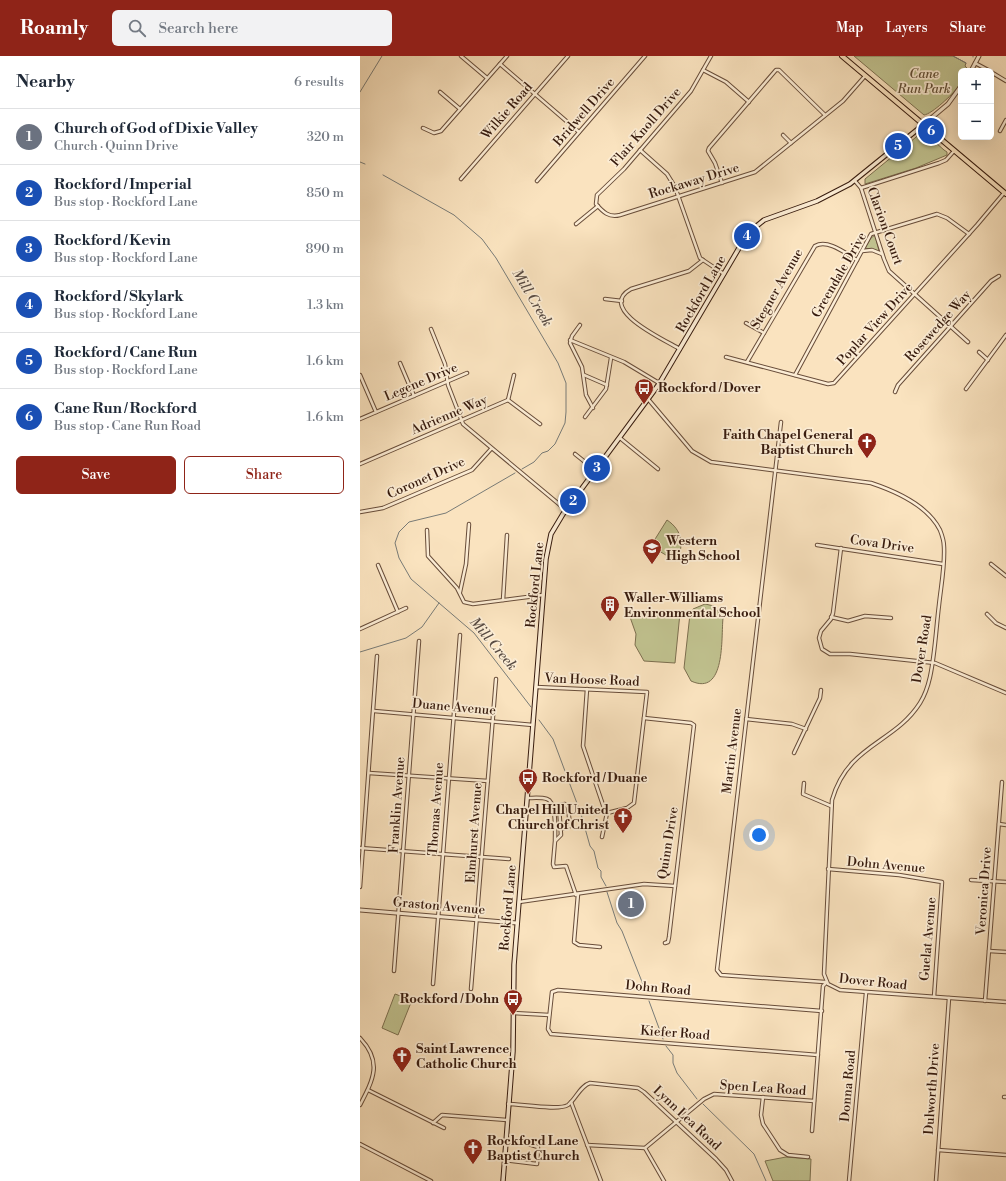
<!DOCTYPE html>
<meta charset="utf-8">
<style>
:root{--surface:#fff;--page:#f2f2f3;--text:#1f2937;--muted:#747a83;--line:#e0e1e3;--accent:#8f2418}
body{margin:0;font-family:"Libre Bodoni",serif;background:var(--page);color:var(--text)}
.controls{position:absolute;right:12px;top:12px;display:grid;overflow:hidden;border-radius:6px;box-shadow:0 4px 16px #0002}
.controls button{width:36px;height:36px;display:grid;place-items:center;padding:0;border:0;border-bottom:1px solid var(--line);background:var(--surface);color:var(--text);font:20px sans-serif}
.you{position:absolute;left:399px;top:779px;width:14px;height:14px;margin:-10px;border:3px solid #fff;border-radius:50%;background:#1a73e8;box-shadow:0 0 0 6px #1a73e833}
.badge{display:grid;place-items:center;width:26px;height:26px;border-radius:50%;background:var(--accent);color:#fff;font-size:13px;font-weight:700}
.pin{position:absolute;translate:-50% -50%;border:2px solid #fff;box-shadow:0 1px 4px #0006}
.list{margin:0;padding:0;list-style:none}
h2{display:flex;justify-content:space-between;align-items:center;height:52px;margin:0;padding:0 16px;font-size:17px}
h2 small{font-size:13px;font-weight:400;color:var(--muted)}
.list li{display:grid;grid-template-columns:26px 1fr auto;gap:12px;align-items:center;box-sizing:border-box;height:56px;padding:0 16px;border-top:1px solid var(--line)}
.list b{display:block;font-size:15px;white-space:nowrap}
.list p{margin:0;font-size:13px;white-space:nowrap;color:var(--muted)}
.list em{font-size:13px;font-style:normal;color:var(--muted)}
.actions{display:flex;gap:8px;padding:12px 16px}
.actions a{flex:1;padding:9px 0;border:1px solid var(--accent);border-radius:6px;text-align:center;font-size:14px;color:var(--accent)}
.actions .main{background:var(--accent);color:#fff}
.icon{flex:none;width:22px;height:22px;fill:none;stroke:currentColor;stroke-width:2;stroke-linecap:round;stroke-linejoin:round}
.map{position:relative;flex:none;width:646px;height:1125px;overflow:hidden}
header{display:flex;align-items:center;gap:24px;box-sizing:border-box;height:56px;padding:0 20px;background:var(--accent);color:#fff}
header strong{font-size:19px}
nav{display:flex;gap:22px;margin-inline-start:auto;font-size:14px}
.search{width:280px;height:36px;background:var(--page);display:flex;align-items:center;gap:10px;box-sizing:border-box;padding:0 14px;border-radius:6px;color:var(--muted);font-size:15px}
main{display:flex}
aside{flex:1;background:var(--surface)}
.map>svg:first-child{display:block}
</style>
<header>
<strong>Roamly</strong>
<div class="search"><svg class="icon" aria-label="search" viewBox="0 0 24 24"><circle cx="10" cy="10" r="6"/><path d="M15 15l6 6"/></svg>Search here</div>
<nav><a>Map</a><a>Layers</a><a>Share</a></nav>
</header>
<main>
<aside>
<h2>Nearby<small>6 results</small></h2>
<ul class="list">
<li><span class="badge" style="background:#6b7280">1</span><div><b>Church of God of Dixie Valley</b><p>Church · Quinn Drive</p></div><em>320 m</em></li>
<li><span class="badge" style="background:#1a4fb4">2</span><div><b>Rockford / Imperial</b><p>Bus stop · Rockford Lane</p></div><em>850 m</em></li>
<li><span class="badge" style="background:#1a4fb4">3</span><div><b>Rockford / Kevin</b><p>Bus stop · Rockford Lane</p></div><em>890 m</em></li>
<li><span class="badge" style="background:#1a4fb4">4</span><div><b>Rockford / Skylark</b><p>Bus stop · Rockford Lane</p></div><em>1.3 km</em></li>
<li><span class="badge" style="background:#1a4fb4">5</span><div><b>Rockford / Cane Run</b><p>Bus stop · Rockford Lane</p></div><em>1.6 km</em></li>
<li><span class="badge" style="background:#1a4fb4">6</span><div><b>Cane Run / Rockford</b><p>Bus stop · Cane Run Road</p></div><em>1.6 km</em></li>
</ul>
<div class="actions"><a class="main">Save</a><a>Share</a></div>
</aside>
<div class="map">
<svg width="646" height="1125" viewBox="0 0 646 1125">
<rect width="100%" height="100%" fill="#fae3bf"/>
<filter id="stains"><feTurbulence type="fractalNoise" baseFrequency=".005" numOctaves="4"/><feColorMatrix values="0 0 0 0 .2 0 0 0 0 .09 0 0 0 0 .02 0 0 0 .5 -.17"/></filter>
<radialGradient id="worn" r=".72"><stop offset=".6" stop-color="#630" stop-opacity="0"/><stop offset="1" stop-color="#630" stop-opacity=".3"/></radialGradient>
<g fill="#c1c390" stroke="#7c6f4f">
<path d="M494 0H593L606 7 605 10 607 12 605 15H601C601 20 601 26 598 31 593 38 572 58 564 59Z"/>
<polygon points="561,77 566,78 584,94 587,96 587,99 556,112 505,128 505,123"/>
<polygon points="515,179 519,195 505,192 511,182"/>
<path d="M307 464C322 474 325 489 316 505L294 492 292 488Z"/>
<path d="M345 548 354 550 363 562C361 581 366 641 331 625L324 612 330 558 333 553Z"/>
<polygon points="317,556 320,557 315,607 284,605 275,589 276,578 270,561 298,560"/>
<polygon points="35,938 52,944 38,979 22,972"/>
<polygon points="426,1101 451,1103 450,1125 413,1125 405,1105"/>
</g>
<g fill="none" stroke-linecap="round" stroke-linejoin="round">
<g stroke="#787b77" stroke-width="1">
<polyline points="593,0 606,7"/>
<polyline points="613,1 613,0"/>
<polyline points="0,36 22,0"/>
<polyline points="0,106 5,108"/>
<polyline points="23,119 94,159 122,183 136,202 198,307 206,327 206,356 205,367 195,388 188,395 182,397 174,406 162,413"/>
<polyline points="155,417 86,457 49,466 39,476 35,487 39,502 51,523 114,577 171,651"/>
<polyline points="0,596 46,582 62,571 79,547"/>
<polyline points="179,664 193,683 221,758 230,790 234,795 238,812 241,815 241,821 246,830"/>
<polyline points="247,836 257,867 262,875 286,936"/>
<polyline points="289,945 303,983"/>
<polyline points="306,990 313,999 313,1007 317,1017 337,1043"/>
<polyline points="343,1048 394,1098 406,1125"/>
</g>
<g stroke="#684d3a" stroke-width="4.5">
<g id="minor">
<polyline points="101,0 127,22"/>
<path d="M351 0 331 35 264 113 237 139 236 148C243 156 249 162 260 159L395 116 483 45 505 20"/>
<polyline points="615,7 630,15"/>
<polyline points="140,8 219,76"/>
<polyline points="343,14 366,26 389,46"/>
<polyline points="631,16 646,25"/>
<polyline points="80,36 100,53"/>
<polyline points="63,72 74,77 81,75 147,0"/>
<polyline points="640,75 646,64"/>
<polyline points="423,79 431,87"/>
<polyline points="280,94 307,118 315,131 340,202 364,218"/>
<polyline points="101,123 208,0"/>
<polyline points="177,125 285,0"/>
<polyline points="495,125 501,132 524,203 529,215 608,286"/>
<polyline points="362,127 355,107 348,95 349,92 416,14 419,14 465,59"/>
<polyline points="501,132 579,107 586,104 594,95"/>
<polyline points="216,168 238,150"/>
<polyline points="502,195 512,194 522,198"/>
<polyline points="245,243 262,245"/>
<polyline points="386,267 404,277"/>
<polyline points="220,269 212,280 210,287 222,311 226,339 233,352"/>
<polyline points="71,273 85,308 88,329 103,368 206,454"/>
<polyline points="210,284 264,306 299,327"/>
<path d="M320 293C307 285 235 253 271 233L329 215 343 204"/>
<polyline points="619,296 628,304"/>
<polyline points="366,301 468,328 474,327 617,169 644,137"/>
<path d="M387 306 455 190C468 183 485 197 497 204"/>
<polyline points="40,307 54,340"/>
<polyline points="0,319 16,356"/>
<polyline points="224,319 247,329"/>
<polyline points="435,319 511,178 577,158 587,162 609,178"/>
<polyline points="606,333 646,279"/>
<polyline points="535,336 538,329 631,225 639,220"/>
<path d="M288 343 332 395 351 406 511 427C535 435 568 450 580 474 582 479 584 485 584 491 585 510 581 530 579 549 576 573 575 598 570 621 568 630 565 639 560 647 534 688 488 688 472 744L464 918 468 928 480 934 646 946"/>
<polyline points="148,344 154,319"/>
<polyline points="225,361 246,333 251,302"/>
<polyline points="0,363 107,317"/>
<polyline points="421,366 357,914 361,919 465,926"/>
<polyline points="260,382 298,413"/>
<polyline points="215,398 235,414"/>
<polyline points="0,408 148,344 180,368"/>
<polyline points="0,456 23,452 112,414 131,393"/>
<polyline points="67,474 68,500 97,532 104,546 113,548 183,539"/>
<polyline points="457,489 583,508"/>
<polyline points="481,492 473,557 471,563 461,575 459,582 462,593 470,598 490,598 575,607 646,637"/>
<polyline points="631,508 646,520"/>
<polyline points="18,509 38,556"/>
<polyline points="100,536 106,508 109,468"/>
<polyline points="143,544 147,479"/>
<polyline points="627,558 636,567 646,572"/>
<polyline points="471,561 488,565 505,560 531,562"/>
<polyline points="0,573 46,552"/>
<polyline points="176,631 287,636 274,747 267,752 247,757"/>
<polyline points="227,633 223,690 245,755 247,757 242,781"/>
<polyline points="14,655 173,669"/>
<polyline points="284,662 331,667 334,669 309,881 308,886 305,887"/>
<polyline points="386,663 432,668 446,673"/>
<polyline points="434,697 460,642 461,634"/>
<polyline points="9,717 128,725"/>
<polyline points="444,727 443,738 471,750"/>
<path d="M168 742C173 742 181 741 187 743 197 746 195 775 195 784"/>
<polyline points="639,768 646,769"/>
<polyline points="201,773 210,770 208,751 205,748 200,749 199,751 201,779 195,785 193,808 194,811 206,810 216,839"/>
<polyline points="0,792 149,803"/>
<polyline points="468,813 539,819 582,826 574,941"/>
<polyline points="611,824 646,826"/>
<polyline points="0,831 17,600"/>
<polyline points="218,838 214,886 219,889 240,891"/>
<polyline points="159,846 284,828 315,830"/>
<polyline points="629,895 646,896"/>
<polyline points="34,915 59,585"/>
<polyline points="73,928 100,579"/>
<polyline points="111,933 136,623"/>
<polyline points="625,945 642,726"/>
<polyline points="153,957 189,959"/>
<path d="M0 982C23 1006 13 1024 0 1049"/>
<polyline points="458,999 191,978 188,973 192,936 198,934 462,955"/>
<polyline points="8,1034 84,1072"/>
<polyline points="403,1041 401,1059 403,1068 420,1094 428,1099 448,1101"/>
<polyline points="644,1041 646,1041"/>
<polyline points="211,1046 241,1125"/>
<path d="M148 1048C160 1048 199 1055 208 1049 216 1043 220 1030 230 1027L278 1032 284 1036 356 1103 366 1114 372 1125"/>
<polyline points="73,1067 82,1059 147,1064"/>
<polyline points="452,1075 463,930 466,927"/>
<polyline points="0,1088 71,1125"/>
<polyline points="227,1089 285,1092 344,1043 354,1038 454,1045"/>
<polyline points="285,1092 304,1125"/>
<polyline points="578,1094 646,1099"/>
<polyline points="144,1104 177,1108 178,1091 162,1086 146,1084"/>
<polyline points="489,1125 506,937"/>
<polyline points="576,1125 589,942"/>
</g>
</g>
<g stroke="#684d3a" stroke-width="5">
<g id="tertiary">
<polyline points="611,15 619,0"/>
<polyline points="563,69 588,48 601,30"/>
<polyline points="0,854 157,867"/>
</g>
</g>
<g stroke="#371b0e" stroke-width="5.5">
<polyline id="secondary" points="143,1125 153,995 154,909 186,503 191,478 203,458 299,328 382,187 393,173 404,164 457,145 490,128 563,69"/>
</g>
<g stroke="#371b0e" stroke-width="6">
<polyline id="trunk" points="482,0 646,138"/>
</g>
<use href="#minor" stroke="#fcedd5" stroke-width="2.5"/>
<use href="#tertiary" stroke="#fcedd5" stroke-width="3"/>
<use href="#secondary" stroke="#fcedd5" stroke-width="3.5"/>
<use href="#trunk" stroke="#fae3bf" stroke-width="4"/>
</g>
<defs>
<g id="bus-pin" transform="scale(1)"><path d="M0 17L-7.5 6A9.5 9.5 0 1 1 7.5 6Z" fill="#8f2418" stroke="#fcedd5"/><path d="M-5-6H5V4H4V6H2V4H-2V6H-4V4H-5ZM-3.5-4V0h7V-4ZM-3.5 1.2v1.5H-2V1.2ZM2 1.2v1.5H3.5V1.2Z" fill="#fff"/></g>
<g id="church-pin" transform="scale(1)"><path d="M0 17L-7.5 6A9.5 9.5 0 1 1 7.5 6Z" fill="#8f2418" stroke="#fcedd5"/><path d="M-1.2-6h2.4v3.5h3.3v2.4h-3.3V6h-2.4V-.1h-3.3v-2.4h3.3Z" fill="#fff"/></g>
<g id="school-pin" transform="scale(1)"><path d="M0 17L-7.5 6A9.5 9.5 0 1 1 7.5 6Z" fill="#8f2418" stroke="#fcedd5"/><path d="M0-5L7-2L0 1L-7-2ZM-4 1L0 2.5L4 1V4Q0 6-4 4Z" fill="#fff"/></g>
<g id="building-pin" transform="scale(1)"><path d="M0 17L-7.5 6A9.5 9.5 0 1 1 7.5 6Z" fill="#8f2418" stroke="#fcedd5"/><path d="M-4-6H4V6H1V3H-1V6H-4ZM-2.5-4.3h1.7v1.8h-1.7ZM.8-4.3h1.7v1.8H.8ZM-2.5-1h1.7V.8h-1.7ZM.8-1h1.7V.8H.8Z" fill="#fff"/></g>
</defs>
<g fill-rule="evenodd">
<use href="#bus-pin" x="284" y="332"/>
<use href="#church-pin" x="507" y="386"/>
<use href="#school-pin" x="292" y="492"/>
<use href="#building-pin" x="250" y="549"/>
<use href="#bus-pin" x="168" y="722"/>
<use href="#church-pin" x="263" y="761"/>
<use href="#bus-pin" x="153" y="943"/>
<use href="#church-pin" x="42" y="1000"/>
<use href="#church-pin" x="113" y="1092"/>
</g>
<g text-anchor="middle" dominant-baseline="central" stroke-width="3.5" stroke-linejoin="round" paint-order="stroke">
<g font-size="13" font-style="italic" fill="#604d35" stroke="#fcedd5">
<text x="564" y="18">Cane<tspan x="564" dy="15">Run Park</tspan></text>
</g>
<g font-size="13" fill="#371b0e" stroke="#fcedd5">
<text transform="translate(147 55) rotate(-49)">Wilkie Road</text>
<text transform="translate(224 56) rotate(-49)">Bridwell Drive</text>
<text transform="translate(286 71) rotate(-49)">Flair Knoll Drive</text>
<text transform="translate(334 125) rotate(-17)">Rockaway Drive</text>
<text transform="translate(525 170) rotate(70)">Clarion Court</text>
<text transform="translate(479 219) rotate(-60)">Greendale Drive</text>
<text transform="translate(417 233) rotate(-60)">Stegner Avenue</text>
<text transform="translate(341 238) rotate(-60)">Rockford Lane</text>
<text transform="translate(515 268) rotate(-48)">Poplar View Drive</text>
<text transform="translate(578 270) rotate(-48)">Rosewedge Way</text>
<text transform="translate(61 326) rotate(-23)">Legene Drive</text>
<text transform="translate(89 359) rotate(-23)">Adrienne Way</text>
<text transform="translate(66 422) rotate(-24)">Coronet Drive</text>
<text transform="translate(522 488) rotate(8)">Cova Drive</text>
<text transform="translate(175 529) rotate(-84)">Rockford Lane</text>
<text transform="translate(562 593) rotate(-81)">Dover Road</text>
<text transform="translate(232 624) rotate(2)">Van Hoose Road</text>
<text transform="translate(94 651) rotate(5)">Duane Avenue</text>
<text transform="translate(372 695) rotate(-83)">Martin Avenue</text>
<text transform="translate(37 749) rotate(-86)">Franklin Avenue</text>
<text transform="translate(76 753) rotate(-86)">Thomas Avenue</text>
<text transform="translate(114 777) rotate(-86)">Elmhurst Avenue</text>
<text transform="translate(308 787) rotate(-81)">Quinn Drive</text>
<text transform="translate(526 809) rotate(5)">Dohn Avenue</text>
<text transform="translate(624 835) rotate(-86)">Veronica Drive</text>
<text transform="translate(79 850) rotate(5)">Graston Avenue</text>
<text transform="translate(148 852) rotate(-85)">Rockford Lane</text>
<text transform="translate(568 883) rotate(-85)">Guelat Avenue</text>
<text transform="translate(513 926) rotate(6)">Dover Road</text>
<text transform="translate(298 932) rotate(5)">Dohn Road</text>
<text transform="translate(315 977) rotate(4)">Kiefer Road</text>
<text transform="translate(488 1030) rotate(-85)">Donna Road</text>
<text transform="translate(403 1032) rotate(4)">Spen Lea Road</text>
<text transform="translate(572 1033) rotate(-86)">Dulworth Drive</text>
<text transform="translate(327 1062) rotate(43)">Lynn Lea Road</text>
</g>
<g font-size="13" font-weight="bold" fill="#371b0e" stroke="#fcedd5" text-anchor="start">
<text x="298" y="332">Rockford / Dover</text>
<text x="493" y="379" text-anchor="end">Faith Chapel General<tspan x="493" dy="15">Baptist Church</tspan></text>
<text x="306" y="485">Western<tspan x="306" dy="15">High School</tspan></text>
<text x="264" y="542">Waller-Williams<tspan x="264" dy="15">Environmental School</tspan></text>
<text x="182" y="722">Rockford / Duane</text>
<text x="249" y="754" text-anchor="end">Chapel Hill United<tspan x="249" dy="15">Church of Christ</tspan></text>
<text x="139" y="943" text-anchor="end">Rockford / Dohn</text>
<text x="56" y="993">Saint Lawrence<tspan x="56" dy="15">Catholic Church</tspan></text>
<text x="127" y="1085">Rockford Lane<tspan x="127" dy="15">Baptist Church</tspan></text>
</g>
<g font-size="14" font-style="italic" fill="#584b43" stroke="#fcedd5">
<text transform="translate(172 242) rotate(59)">Mill Creek</text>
<text transform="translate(133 588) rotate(50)">Mill Creek</text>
</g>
</g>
<rect width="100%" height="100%" filter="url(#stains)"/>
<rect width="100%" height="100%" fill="url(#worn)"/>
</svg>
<div class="controls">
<button>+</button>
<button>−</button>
</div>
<div class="you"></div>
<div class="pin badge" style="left:271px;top:848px;background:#6b7280">1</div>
<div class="pin badge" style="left:213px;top:445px;background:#1a4fb4">2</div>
<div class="pin badge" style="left:237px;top:412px;background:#1a4fb4">3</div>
<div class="pin badge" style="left:387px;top:180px;background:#1a4fb4">4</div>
<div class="pin badge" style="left:538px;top:90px;background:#1a4fb4">5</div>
<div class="pin badge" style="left:571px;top:75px;background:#1a4fb4">6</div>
</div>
</main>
